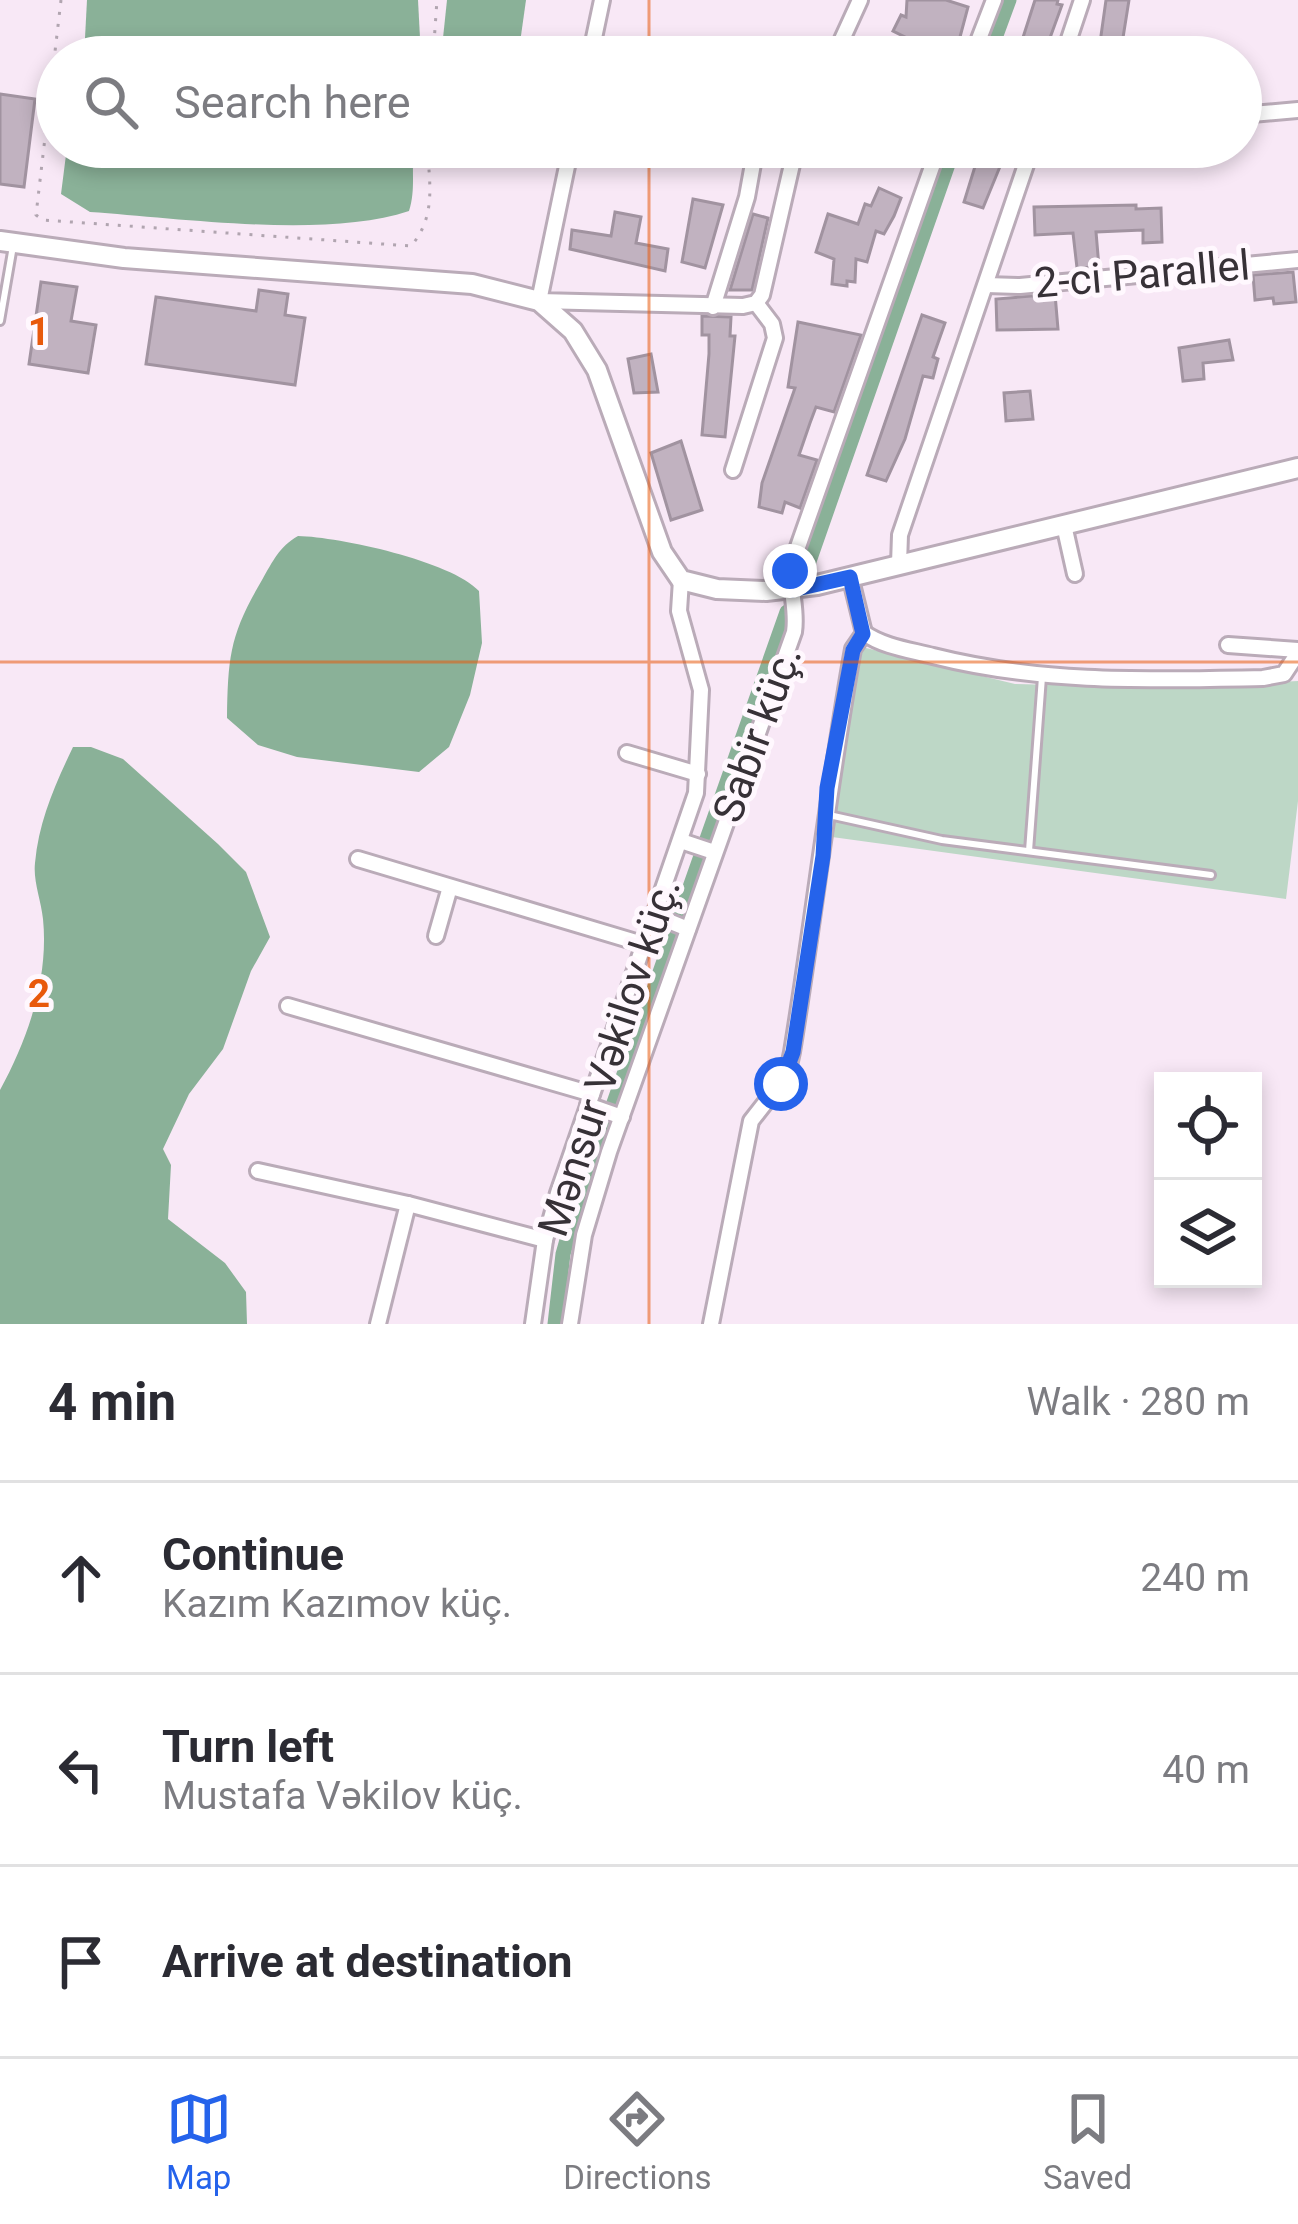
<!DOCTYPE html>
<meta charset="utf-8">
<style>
:root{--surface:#fff;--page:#f2f2f3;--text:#2b2b33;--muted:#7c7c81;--line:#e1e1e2;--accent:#2563eb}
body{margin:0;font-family:Roboto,sans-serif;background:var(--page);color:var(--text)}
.controls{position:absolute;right:36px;bottom:36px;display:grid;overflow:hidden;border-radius:0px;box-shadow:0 6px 18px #0003}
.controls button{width:108px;height:108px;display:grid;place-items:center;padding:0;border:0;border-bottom:3px solid var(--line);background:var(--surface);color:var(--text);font:60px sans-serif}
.stop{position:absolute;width:36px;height:36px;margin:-27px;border:9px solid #2563eb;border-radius:50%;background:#fff}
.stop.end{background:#2563eb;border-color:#fff;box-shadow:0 3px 12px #0008}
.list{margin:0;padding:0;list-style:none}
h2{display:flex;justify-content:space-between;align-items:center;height:156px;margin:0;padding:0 48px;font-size:51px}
h2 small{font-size:39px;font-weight:400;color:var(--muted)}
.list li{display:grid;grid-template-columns:78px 1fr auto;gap:36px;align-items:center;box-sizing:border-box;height:192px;padding:0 48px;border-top:3px solid var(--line)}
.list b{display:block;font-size:45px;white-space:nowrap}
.list p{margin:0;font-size:39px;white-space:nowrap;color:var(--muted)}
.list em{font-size:39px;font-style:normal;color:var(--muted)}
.icon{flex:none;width:66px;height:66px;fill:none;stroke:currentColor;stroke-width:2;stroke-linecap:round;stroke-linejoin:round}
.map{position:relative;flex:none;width:1298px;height:1324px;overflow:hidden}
.search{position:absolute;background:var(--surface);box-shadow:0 6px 18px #0003;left:36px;right:36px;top:36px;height:132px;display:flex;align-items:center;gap:30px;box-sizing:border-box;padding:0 42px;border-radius:66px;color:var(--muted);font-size:45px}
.sheet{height:732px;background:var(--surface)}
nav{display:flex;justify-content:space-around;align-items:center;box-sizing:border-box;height:168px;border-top:3px solid var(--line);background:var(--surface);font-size:33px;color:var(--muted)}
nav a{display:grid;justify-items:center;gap:6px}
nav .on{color:var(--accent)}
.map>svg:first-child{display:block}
</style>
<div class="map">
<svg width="1298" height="1324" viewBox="0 0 1298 1324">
<rect width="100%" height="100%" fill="#f8e8f6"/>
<polygon fill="#bdd7c6" points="862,647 1015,684 1170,688 1298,681 1298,801 1286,899 832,837 834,786"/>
<g fill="#8ab198">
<polygon points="87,0 418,0 421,57 84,57"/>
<polygon points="447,0 526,0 518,57 441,57"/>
<path d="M67 147H414C411 170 416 189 409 211 325 239 180 218 90 212L61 194Z"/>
<path d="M298 536C340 537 451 561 479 591L482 643 470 695 449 747 419 772 297 757 258 745 227 718C228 656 230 634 262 580 273 561 279 547 298 536Z"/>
<path d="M73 747H91L123 759 218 844 246 872 270 937 251 971 223 1049 189 1094 163 1149 171 1165 168 1219 225 1263 246 1292 247 1324H0V1090C28 1039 49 978 43 919 41 900 33 881 35 863 39 820 55 785 73 747Z"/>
</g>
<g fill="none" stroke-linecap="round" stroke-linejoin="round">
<g stroke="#8ab198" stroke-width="15">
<polyline points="988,57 1009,0"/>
<polyline points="807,567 954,147"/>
<polyline points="555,1324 563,1254 573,1219 787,612"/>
</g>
</g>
<g fill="#c1b2c0" stroke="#a193a0" stroke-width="3">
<polygon points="907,0 946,0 968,7 956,52 948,49 943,57 920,57 925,47 893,31 901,15 906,17"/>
<polygon points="1035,0 1058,0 1057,4 1062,5 1043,57 1018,53"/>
<polygon points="1106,0 1129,0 1122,44 1149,43 1150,57 1098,57"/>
<polygon points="0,94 35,99 24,187 0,184"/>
<polygon points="981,147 1008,147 983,208 964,202"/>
<polygon points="879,188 901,198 894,216 884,234 876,231 867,262 856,259 855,282 847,281 847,286 832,284 834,259 816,252 828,214 858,224 865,204 871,206"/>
<polygon points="693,199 723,205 705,268 682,262"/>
<polygon points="1136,205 1136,209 1161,208 1162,242 1143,243 1143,230 1096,232 1099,267 1077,268 1073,233 1035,235 1034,207"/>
<polygon points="615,212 641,217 636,243 668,249 665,271 570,249 572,230 611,236"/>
<polygon points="753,214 768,218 752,290 730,290"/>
<polygon points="1293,272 1296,302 1274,304 1273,298 1255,300 1253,275"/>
<polygon points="41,282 77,287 71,321 96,325 88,373 29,364"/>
<polygon points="259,290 288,294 285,315 305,318 295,385 146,364 156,297 256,311"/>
<polygon points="1055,294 1058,329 997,330 996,299"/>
<polygon points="922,315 945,323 933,357 938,359 933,378 923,376 905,439 886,481 867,475"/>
<polygon points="702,316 731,317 730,336 735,336 725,437 702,435 709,354 709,335 702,335"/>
<polygon points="798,322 861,335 834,412 816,407 810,423 799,455 817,460 800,508 785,502 782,513 759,507 762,483 795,388 788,387"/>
<polygon points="1229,340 1233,360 1203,363 1204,379 1183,381 1179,348"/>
<polygon points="651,354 658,392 634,393 628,359"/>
<polygon points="1030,391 1033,419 1006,421 1004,393"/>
<polygon points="681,441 702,510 671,520 651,453"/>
</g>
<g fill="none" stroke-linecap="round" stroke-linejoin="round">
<g stroke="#baabb8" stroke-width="12">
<g id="lane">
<polyline points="0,321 13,246"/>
<polyline points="829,815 942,840 1211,875"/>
<polyline points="1029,851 1042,677"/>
</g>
</g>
<g stroke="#baabb8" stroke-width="20">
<g id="street">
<polyline points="590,57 602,0"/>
<polyline points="834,57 860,0"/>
<polyline points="972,57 994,0"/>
<polyline points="1063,57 1082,0"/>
<polyline points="1241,115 1298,110"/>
<polyline points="571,147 539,301 743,306 756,303 762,295 796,147"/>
<polyline points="986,285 1020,286 1298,260"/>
<polyline points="713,307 747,197 756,147"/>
<polyline points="733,470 775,338 772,324 756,303"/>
<polyline points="1064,525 1075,574"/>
<polyline points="899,564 900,535 1032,147"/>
<path d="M864 633C884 647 910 650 933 656 1044 684 1150 680 1263 678L1284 674 1298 653"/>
<polyline points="1228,645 1298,650"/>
<polyline points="627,753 698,774"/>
<polyline points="681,841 714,852"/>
<polyline points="358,859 646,945"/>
<polyline points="656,916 688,929"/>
<polyline points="436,936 450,887"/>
<polyline points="288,1006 592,1094"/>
<polyline points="588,1105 622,1117"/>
<polyline points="258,1171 408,1204 545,1240"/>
<polyline points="378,1324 408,1204"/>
<polyline points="533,1324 545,1240 558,1193 696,793 701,690 679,611 681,580"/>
<path d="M570 1324 584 1235 609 1152 794 632C798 607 787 585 793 561L939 147"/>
<path d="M711 1324 751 1121 787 1075 792 1052C814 917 829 783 853 649L864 633 850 576"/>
</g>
</g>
<g stroke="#baabb8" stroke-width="24">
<polyline id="secondary" points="0,241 124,258 472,284 539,301 573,331 597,370 662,552 681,580 717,589 766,591 817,585 1298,468"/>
</g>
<g stroke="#b1a5b0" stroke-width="3" stroke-dasharray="3 9" stroke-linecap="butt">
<path d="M61 0 36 215 43 220 411 246C436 217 430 184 427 147"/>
<polyline points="433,57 437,0"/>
</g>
<use href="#lane" stroke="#fff" stroke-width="6"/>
<use href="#street" stroke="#fff" stroke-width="14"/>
<use href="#secondary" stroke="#fff" stroke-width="18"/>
</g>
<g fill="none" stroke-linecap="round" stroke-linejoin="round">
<polyline stroke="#2563eb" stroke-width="15" points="781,1084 793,1052 823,856 827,788 853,650 863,634 850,577 792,590 790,571"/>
</g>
<path fill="none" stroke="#e8590c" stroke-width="3" stroke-opacity="0.55" d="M649 0V57M649 147V1324M0 662H1298"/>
<g text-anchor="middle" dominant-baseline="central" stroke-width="10" stroke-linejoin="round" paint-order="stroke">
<g font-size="42" fill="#373137" stroke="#fff8fe">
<text transform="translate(1142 274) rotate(-5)">2-ci Parallel</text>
<text transform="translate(757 734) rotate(-70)">Sabir küç.</text>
<text transform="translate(609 1057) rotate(-72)">Mənsur Vəkilov küç.</text>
</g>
</g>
<g font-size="39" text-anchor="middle" font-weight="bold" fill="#e8590c" stroke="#fff8fe" stroke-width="10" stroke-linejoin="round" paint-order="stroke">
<text x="39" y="345">1</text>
<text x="39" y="1007">2</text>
</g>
</svg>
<div class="controls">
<button><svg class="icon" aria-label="locate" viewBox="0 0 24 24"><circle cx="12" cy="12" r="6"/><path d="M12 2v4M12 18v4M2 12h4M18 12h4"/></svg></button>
<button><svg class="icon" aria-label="layers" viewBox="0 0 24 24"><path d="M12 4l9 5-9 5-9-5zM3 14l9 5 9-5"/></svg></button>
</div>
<div class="stop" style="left:781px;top:1084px"></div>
<div class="stop end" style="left:790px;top:571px"></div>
<div class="search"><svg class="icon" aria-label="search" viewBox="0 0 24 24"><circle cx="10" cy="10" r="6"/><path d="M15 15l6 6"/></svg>Search here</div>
</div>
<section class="sheet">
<h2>4 min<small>Walk · 280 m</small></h2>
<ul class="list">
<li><svg class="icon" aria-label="ahead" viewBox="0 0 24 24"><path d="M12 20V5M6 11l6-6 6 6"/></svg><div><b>Continue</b><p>Kazım Kazımov küç.</p></div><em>240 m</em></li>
<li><svg class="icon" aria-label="left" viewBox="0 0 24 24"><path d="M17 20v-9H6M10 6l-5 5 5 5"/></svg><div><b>Turn left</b><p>Mustafa Vəkilov küç.</p></div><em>40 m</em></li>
<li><svg class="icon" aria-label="arrive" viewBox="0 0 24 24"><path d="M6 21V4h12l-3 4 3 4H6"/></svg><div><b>Arrive at destination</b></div></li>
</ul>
</section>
<nav>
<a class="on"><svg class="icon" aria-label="map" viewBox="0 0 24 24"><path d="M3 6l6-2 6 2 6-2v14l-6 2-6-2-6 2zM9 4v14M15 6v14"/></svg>Map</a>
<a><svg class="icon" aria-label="directions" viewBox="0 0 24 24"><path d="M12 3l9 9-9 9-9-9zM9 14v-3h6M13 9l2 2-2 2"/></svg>Directions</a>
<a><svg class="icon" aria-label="saved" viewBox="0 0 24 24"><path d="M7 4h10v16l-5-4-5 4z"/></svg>Saved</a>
</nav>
